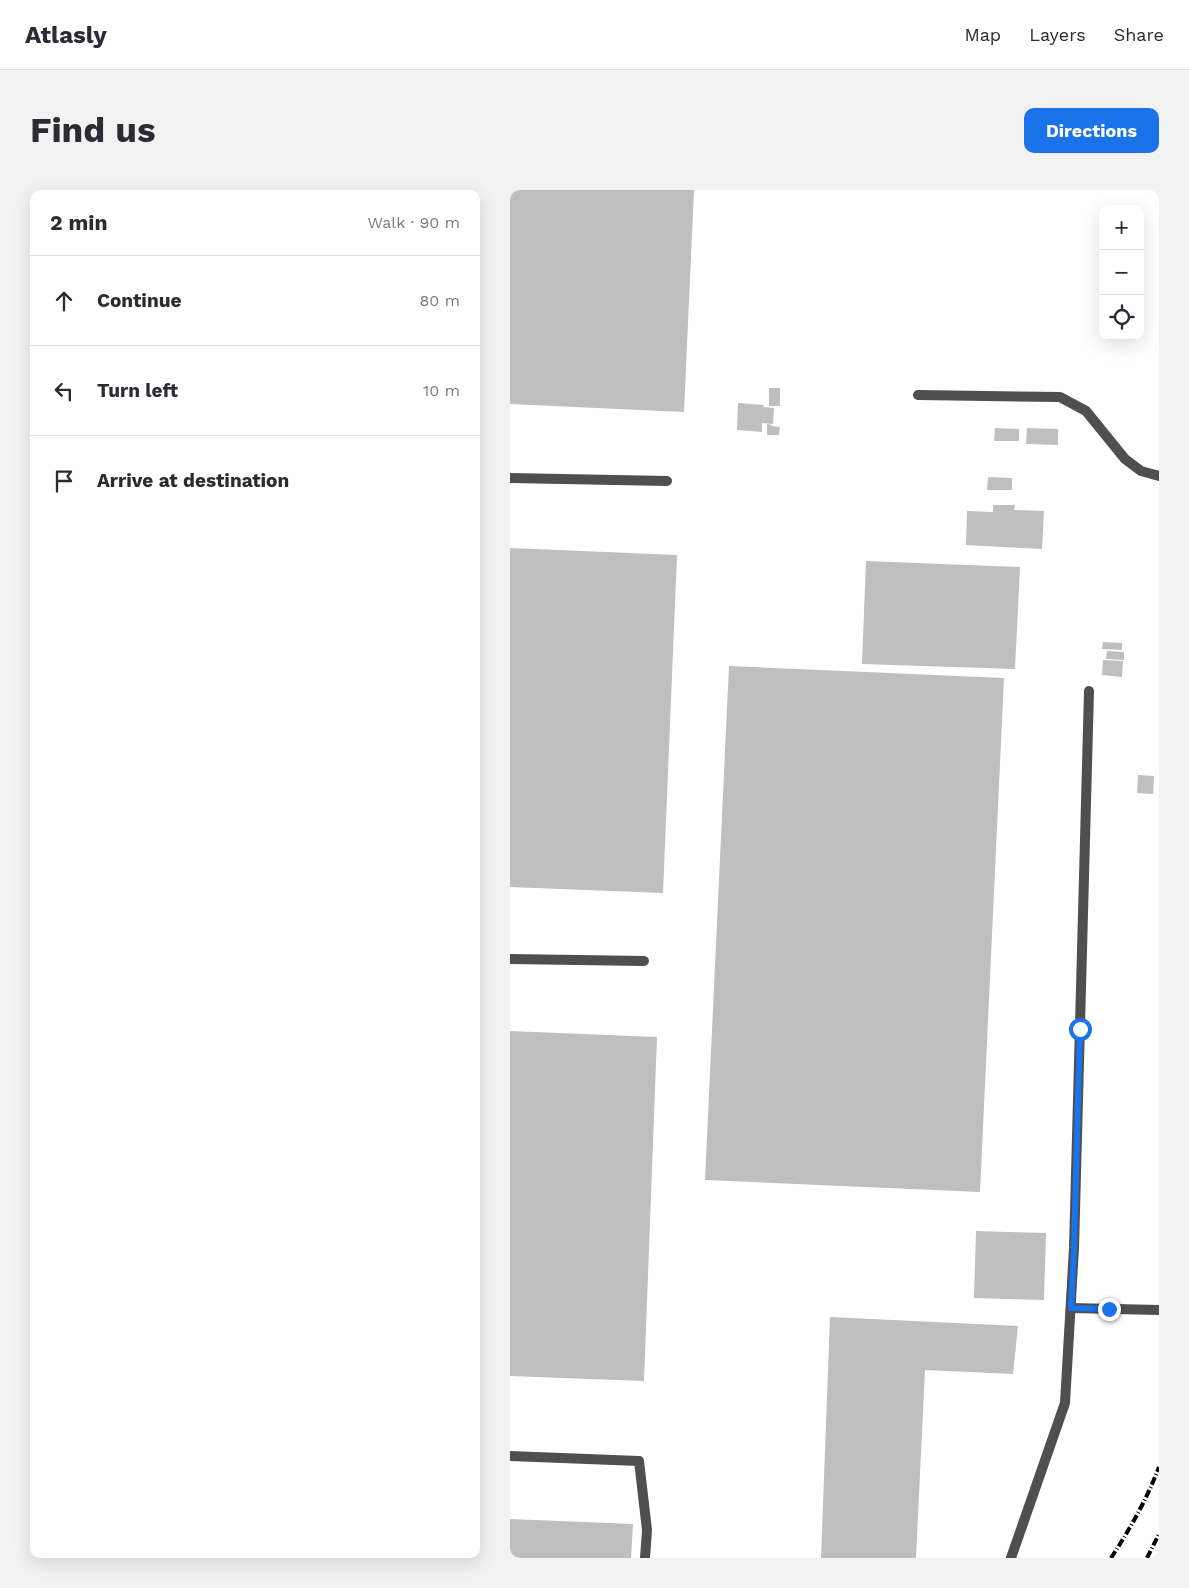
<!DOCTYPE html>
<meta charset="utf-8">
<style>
:root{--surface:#fff;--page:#f2f2f3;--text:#2b2b33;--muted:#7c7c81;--line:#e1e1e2;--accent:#1a73e8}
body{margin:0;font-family:"Work Sans",sans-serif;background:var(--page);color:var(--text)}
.controls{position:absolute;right:15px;top:15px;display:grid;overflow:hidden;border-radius:10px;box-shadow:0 5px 20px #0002}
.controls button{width:45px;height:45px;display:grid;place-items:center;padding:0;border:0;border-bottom:1px solid var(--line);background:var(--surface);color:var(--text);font:25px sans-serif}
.stop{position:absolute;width:15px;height:15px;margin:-11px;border:4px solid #1a73e8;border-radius:50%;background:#fff}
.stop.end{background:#1a73e8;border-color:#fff;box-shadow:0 1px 5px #0008}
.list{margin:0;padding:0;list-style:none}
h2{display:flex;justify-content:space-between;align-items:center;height:65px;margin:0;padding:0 20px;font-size:21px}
h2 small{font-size:16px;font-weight:400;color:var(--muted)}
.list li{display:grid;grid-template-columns:32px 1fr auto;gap:15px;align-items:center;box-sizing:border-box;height:90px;padding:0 20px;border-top:1px solid var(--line)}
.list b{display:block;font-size:19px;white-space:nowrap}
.list em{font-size:16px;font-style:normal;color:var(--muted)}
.icon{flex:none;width:28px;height:28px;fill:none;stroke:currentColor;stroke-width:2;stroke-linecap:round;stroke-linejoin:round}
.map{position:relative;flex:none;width:649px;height:1368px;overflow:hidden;border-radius:10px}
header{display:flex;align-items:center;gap:30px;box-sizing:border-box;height:70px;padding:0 25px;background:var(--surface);border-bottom:1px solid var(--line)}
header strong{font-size:24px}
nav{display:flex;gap:28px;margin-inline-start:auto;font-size:18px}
.intro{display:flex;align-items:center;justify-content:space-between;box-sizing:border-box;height:120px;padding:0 30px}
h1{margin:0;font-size:35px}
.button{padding:12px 22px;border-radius:10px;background:var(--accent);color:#fff;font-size:18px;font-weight:700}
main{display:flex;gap:30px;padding:0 30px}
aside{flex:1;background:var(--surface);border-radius:10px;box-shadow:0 5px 20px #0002}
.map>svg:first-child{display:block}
</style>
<header>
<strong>Atlasly</strong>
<nav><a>Map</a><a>Layers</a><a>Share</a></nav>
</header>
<div class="intro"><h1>Find us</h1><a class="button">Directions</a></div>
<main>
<aside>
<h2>2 min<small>Walk · 90 m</small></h2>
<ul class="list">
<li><svg class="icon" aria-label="ahead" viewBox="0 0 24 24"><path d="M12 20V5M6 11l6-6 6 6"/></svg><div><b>Continue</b></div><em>80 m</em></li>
<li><svg class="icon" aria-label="left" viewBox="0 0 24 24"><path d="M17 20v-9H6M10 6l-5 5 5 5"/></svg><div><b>Turn left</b></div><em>10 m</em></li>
<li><svg class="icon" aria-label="arrive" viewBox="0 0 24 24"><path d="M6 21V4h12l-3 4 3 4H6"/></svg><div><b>Arrive at destination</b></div></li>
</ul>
</aside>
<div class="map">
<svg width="649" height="1368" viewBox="0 0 649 1368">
<rect width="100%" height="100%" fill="#fff"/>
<g fill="#bfbfbf">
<polygon points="0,0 184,0 174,222 0,214"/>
<rect x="259" y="198" width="11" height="18"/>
<polygon points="228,213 254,215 253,217 264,218 263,234 252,233 252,242 227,240"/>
<polygon points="257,234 262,235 261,236 270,237 269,245 257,245"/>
<polygon points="485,238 509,239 509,251 484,251"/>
<polygon points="517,238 548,239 548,255 516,254"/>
<polygon points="478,287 502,288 502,300 477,300"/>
<polygon points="483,315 505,315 504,320 534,321 532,359 456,355 457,321 483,322"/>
<polygon points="0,358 167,365 153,703 0,697"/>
<polygon points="356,371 510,377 505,479 352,474"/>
<polygon points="593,452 612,453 612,460 592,459"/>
<polygon points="597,461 614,462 614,470 596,469"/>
<polygon points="593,470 613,471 612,487 592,485"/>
<polygon points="219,476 494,488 470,1002 195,990"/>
<polygon points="628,585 644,586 643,604 627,603"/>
<polygon points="0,841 147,847 134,1191 0,1186"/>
<polygon points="466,1041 536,1043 534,1110 464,1108"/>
<polygon points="320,1127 508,1136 503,1184 415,1180 406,1368 311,1368"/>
<polygon points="0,1329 123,1334 121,1368 0,1368"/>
</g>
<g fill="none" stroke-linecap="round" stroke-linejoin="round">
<g stroke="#4f4f4f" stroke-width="10">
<polyline points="408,205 550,207 576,221 615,269 631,281 649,286"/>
<polyline points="0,288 157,291"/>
<polyline points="0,769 134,771"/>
<polyline points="561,1118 649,1120"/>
<polyline points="0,1266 129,1271 137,1340 135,1368"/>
<polyline points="501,1368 555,1213 564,1058 579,501"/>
</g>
<g stroke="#000" stroke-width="4" stroke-dasharray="8 2.5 1 2.5" stroke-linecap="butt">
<path d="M601 1368C620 1339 637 1309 649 1277"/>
<polyline points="637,1368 649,1344"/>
</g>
</g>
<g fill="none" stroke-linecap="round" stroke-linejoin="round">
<polyline stroke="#1a73e8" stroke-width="6" points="570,839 564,1058 561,1118 599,1119"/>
</g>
</svg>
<div class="controls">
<button>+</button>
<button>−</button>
<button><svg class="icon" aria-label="locate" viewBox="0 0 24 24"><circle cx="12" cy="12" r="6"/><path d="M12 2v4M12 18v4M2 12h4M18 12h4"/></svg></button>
</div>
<div class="stop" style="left:570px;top:839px"></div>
<div class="stop end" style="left:599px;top:1119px"></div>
</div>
</main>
